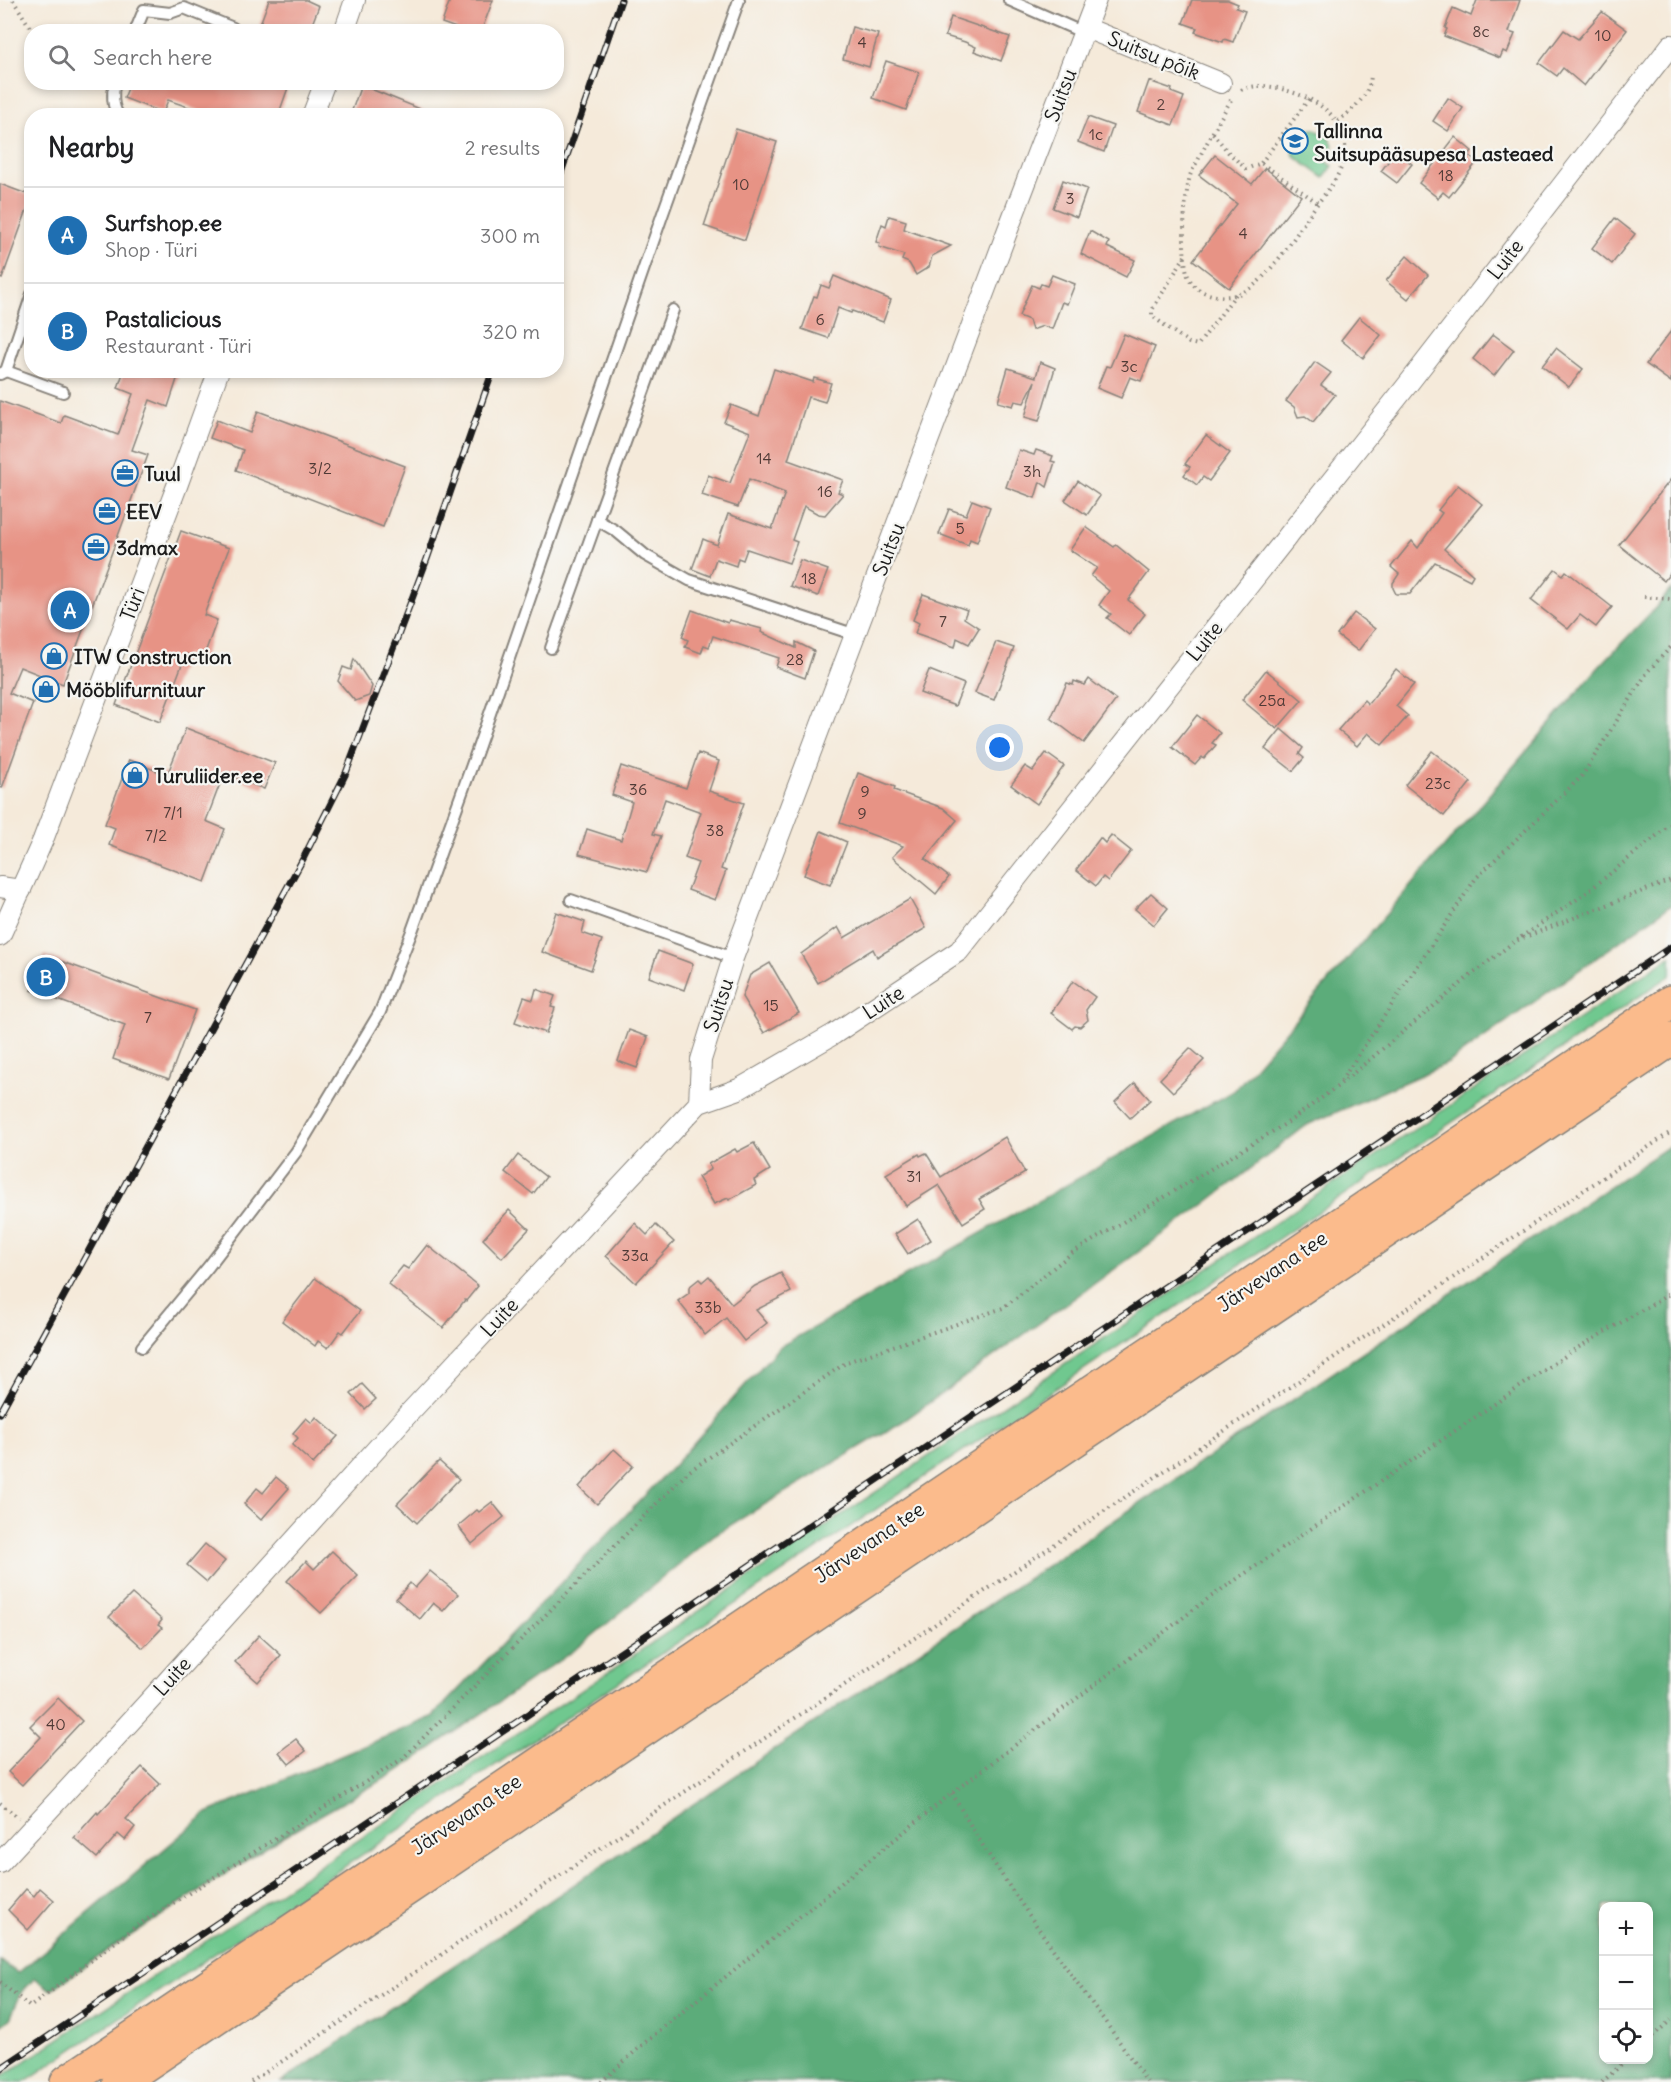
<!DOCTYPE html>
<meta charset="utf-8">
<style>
:root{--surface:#fff;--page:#f6f6f6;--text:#202124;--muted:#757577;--line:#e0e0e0;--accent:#1f6fb2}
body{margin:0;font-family:Delius,sans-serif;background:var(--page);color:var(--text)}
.controls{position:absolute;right:18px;bottom:18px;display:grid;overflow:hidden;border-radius:12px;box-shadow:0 3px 9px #0003}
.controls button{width:54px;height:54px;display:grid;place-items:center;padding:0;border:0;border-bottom:2px solid var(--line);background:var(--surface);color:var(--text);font:30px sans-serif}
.you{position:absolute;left:1000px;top:748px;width:21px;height:21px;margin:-15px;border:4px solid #fff;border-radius:50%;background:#1a73e8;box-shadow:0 0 0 9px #1a73e833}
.badge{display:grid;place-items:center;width:39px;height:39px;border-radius:50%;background:var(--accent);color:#fff;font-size:20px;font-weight:700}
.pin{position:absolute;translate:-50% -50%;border:3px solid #fff;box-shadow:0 2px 6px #0006}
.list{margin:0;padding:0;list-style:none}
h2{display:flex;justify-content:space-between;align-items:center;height:78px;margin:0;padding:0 24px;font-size:26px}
h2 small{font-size:20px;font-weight:400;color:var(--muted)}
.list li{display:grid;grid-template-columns:39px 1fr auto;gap:18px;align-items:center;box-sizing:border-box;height:96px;padding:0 24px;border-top:2px solid var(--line)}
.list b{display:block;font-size:22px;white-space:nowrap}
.list p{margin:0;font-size:20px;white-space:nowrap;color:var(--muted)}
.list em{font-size:20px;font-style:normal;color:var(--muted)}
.icon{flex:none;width:33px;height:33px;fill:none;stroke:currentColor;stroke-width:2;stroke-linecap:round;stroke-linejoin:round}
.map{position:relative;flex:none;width:1671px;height:2082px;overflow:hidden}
.search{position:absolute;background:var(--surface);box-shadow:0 3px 9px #0003;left:24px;top:24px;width:540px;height:66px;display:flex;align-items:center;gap:15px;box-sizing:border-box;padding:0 21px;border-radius:24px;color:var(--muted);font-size:22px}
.panel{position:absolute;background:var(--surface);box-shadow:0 3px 9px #0003;left:24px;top:108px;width:540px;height:270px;border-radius:24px}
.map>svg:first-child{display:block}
</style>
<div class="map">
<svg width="1671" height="2082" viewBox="0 0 1671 2082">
<rect width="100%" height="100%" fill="#f6f6f2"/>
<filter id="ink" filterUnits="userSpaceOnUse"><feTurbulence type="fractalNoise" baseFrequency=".0167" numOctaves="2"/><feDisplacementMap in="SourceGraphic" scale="12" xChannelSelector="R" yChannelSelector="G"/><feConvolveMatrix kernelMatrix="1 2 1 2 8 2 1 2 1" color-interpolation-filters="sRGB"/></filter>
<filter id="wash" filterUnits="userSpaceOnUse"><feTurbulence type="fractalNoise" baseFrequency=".008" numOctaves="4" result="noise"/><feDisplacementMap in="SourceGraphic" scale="24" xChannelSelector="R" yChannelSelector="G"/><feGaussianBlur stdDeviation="1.35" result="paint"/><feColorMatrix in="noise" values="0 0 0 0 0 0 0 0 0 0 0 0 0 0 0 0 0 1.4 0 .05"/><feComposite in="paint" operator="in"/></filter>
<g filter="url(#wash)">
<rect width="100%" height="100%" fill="#f5eada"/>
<g fill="#6fc88f" stroke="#467256" stroke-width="1.5">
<polygon points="1315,129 1331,140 1333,146 1326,156 1327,162 1333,166 1324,178 1294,156 1292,146 1304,130"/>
<path d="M1671 956V975L24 2082H0V2078C138 1985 279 1894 417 1801 809 1537 1200 1273 1592 1010Z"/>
</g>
<g fill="#5bac7a" stroke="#3c644b" stroke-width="1.5" fill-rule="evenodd">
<polygon points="1671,589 1671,905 1448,1063 1307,1125 1205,1204 905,1420 714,1535 579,1647 398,1771 282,1837 113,1947 51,1990 35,1978 21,1993 10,2019 0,2026 0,1961 18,1973 207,1813 432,1717 674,1465 779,1347 1235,1090 1598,668 1659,604"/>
<path d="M1671 1145V2082H281ZM1604 1906H1648V2060H1604Z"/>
</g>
<g id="blocks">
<g fill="#e79385">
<polygon points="269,0 306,0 319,6 309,32 257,32"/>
<polygon points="450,0 493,0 481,32 455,32 456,28 442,23"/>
<polygon points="1192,0 1228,0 1238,4 1236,8 1245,11 1233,42 1224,39 1223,42 1195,32 1197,28 1183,23"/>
<polygon points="1477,0 1520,0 1509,32 1515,34 1507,53 1503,51 1500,58 1444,36 1447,29 1445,28 1453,8 1471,16"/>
<polygon points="1602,12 1627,30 1584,86 1563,68 1557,76 1539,63 1564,30 1578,39"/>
<polygon points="951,17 1010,37 1001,61 974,51 976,47 965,42 945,36"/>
<polygon points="852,27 878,34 869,67 843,59"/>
<polygon points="886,61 919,72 906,110 873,98"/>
<polygon points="1149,81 1172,89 1171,92 1184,97 1173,125 1138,112"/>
<polygon points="127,82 290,82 278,116 214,116 168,100 163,113 124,98 129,86 126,85"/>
<polygon points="361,85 435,115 435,116 350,116"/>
<polygon points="1448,98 1463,108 1448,131 1433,121"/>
<polygon points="1088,117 1113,126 1104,152 1078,142"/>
<polygon points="736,129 777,142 745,240 704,226"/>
<polygon points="1455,137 1472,151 1469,155 1477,162 1449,197 1443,192 1438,198 1419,183"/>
<polygon points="1396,151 1412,164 1397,183 1381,171"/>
<polygon points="1215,155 1252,184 1265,168 1301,196 1229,288 1193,260 1237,204 1199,175"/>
<polygon points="1063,180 1087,189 1077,217 1053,208"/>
<polygon points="0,184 32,196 2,279 0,278"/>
<polygon points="889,216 906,221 904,229 951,246 932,256 929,267 916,275 909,263 902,260 904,255 879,247 880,243 876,242 882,224 886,226"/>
<polygon points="1615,218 1635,234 1612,264 1592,248"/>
<polygon points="1090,231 1109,242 1107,247 1135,260 1126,277 1081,254"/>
<polygon points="1407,256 1428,275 1408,299 1386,281"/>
<polygon points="1052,275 1075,284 1067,304 1062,302 1052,329 1043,326 1032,330 1029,320 1019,316 1032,285 1039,288 1041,284 1047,286"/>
<polygon points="834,276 891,300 883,322 852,311 851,313 838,308 828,338 802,329 814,296 817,297 821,285 829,288"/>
<polygon points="1359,317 1381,335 1363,358 1341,340"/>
<polygon points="1671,331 1671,382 1646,364"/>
<polygon points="1124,334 1155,347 1141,381 1130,377 1121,398 1097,388 1106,366 1110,367"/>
<polygon points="1493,334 1514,350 1494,376 1473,359"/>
<polygon points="1556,348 1583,369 1569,387 1542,366"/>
<polygon points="1040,362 1055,368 1039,421 1025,417 1035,381 1024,403 1015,401 1013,406 998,402 1008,368 1036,377"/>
<polygon points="1315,362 1331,373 1321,385 1335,395 1313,422 1305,416 1298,417 1294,407 1286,401"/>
<polygon points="774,369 813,382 814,378 831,383 825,402 808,397 788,460 843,480 838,492 843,494 825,515 818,514 804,506 792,540 797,542 789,563 747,549 743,560 738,558 736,566 716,559 710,576 692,569 703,539 717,545 728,514 772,529 785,493 749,479 738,507 702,495 708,475 730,483 750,432 724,422 731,405 759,416"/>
<polygon points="124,370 180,370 168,407 150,400 132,450 148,455 63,684 20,667 9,693 33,703 2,788 0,787 0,401 61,423 64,415 118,435 133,394 118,388"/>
<polygon points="258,411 405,466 383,527 236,470 243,450 210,438 217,420 250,433"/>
<polygon points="1206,435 1230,453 1209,481 1203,477 1197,485 1184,475 1190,467 1185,464"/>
<polygon points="1019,450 1034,455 1036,450 1053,456 1051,461 1055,462 1047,487 1040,482 1035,498 1006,487"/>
<polygon points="1671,479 1671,572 1664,581 1619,545"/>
<polygon points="1078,481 1100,496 1087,515 1065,500"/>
<polygon points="1458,485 1482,504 1444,549 1473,575 1470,580 1435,562 1410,594 1396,594 1393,588 1393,583 1399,574 1391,567 1412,541 1418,548 1442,513 1438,510"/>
<polygon points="972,500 990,507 977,542 970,539 968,545 939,534 949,509 966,515"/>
<polygon points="1086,527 1114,547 1116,545 1149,572 1128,600 1145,614 1129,635 1107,618 1111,614 1099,605 1109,591 1091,576 1097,568 1070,550"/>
<polygon points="181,531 229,548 204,615 217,620 202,661 186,654 160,722 116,705"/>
<polygon points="800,560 828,570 818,596 790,586"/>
<polygon points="1555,569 1563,575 1566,571 1612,607 1596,627 1580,615 1568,629 1531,600"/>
<polygon points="923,594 967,610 964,618 979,628 969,644 957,638 955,647 915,633 919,623 913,620"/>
<polygon points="692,610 728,623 729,620 762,629 761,632 796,648 796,642 814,651 805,678 776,667 779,658 713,636 709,647 704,645 701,653 685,647 688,640 682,637"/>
<polygon points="1354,613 1375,629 1358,651 1337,635"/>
<polygon points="996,642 1014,648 994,700 975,693"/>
<polygon points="354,659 372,686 369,696 355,701 338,681 343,667 351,670"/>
<polygon points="1396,669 1414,684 1396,706 1408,716 1382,745 1368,733 1357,746 1338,730 1364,700 1368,704"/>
<polygon points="929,670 964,684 955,706 920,693"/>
<polygon points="1266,670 1302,700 1277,729 1242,700"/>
<polygon points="1089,679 1116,700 1084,743 1051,718 1067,683 1073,685 1074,681 1085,685"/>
<polygon points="1197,715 1220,733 1212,743 1216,745 1204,759 1202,757 1195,765 1172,747"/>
<polygon points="186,728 275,763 264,789 224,773 206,821 225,829 205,882 109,845 115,828 105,824 129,760 167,775"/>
<polygon points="1281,729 1303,748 1299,754 1304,758 1293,771 1265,749"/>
<polygon points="1432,751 1471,782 1444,816 1405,785"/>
<polygon points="698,753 719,761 709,791 744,803 721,869 726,871 715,900 688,890 698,863 685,858 701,812 665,799 653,834 661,836 647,872 579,854 587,829 621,840 632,802 612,795 621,766 686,788"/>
<polygon points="1046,753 1064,766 1037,804 1011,785 1025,766 1033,771"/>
<polygon points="858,773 895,787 894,790 943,808 957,820 925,859 949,877 936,894 892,857 903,846 840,823"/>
<polygon points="821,831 847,842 830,885 804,875"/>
<polygon points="1111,835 1131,851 1108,881 1103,877 1096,886 1076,870 1100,838 1105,843"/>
<polygon points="1151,893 1168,908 1154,925 1135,909"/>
<polygon points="910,899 926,928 877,957 873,949 818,983 801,954 838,927 844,938"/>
<polygon points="556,912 585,922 582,933 602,940 591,970 542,952"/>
<polygon points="658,951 693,964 684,990 649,977"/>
<polygon points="44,955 195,1010 169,1079 113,1059 125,1025 31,990"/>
<polygon points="770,963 799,1013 764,1033 742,997 750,975"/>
<polygon points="1073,981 1095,997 1086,1010 1088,1020 1080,1027 1075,1026 1072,1029 1051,1013"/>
<polygon points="536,989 555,996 551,1007 555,1008 546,1033 515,1022 524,997 533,1000"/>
<polygon points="629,1030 648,1037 637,1068 618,1061"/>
<polygon points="1190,1048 1204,1060 1173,1092 1160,1079"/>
<polygon points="1135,1083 1150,1100 1130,1118 1115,1102"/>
<polygon points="1005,1137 1025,1173 979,1199 985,1209 963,1223 939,1185 906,1206 886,1174 919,1154 920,1156 926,1153 941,1177"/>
<polygon points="754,1143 770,1170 754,1180 756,1185 729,1200 728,1198 714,1204 698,1177 711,1169 708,1164 735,1149 737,1152"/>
<polygon points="518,1155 546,1177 533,1194 505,1172"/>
<polygon points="509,1210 529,1229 502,1258 483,1239"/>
<polygon points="918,1219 931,1240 908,1254 895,1234"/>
<polygon points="635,1223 647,1235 656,1225 674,1242 636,1283 606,1256"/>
<polygon points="427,1245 478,1286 466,1301 465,1300 443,1328 388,1284 403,1266 408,1269"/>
<polygon points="781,1273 791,1292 756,1310 767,1323 744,1341 726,1318 705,1335 678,1301 689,1293 689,1287 699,1279 702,1282 709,1276 732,1304 755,1286"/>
<polygon points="315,1278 360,1311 343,1333 340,1331 328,1348 318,1341 315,1346 282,1321"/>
<polygon points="362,1384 376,1399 365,1409 351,1394"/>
<polygon points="316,1417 338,1436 313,1464 292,1445 298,1438 293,1433 306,1418 312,1423"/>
<polygon points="614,1449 633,1466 597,1504 579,1487"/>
<polygon points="439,1461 459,1479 417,1523 397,1504"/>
<polygon points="276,1477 289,1488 261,1520 244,1504 257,1488 263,1493"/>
<polygon points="492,1502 504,1517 472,1544 458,1526 477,1510 479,1512"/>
<polygon points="205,1544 225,1561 207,1582 187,1565"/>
<polygon points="332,1551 358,1576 321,1613 287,1581 306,1561 314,1569"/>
<polygon points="430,1571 458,1594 443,1611 433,1603 420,1619 396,1599 410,1583 415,1588"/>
<polygon points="132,1594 162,1620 158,1625 162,1628 143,1648 109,1617"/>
<polygon points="259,1635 281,1655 258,1682 235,1662"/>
<polygon points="58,1698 82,1721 22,1785 8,1772 41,1737 30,1726"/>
<polygon points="296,1739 306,1751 289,1764 279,1752"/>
<polygon points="142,1767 160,1784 126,1819 135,1827 125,1840 118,1834 97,1858 74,1838 97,1812 98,1814"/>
<polygon points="40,1888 54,1900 28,1930 8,1910 26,1889 34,1896"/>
</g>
</g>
</g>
<g filter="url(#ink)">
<use href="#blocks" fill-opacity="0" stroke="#88837b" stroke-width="1.5"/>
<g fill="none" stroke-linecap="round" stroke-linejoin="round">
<g stroke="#88837b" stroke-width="14">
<g id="service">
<polyline points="1009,0 1084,33"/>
<polyline points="135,32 144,10 170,13 184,8 233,28"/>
<path d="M115 82C112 93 112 107 119 116"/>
<polyline points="673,310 597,520 616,531 645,555 689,580 856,635"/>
<polyline points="6,371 63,392"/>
<polyline points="0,374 6,371 32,294"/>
<polyline points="551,648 597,520"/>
<polyline points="571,900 733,958"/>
<polyline points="142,1347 209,1266 296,1152 380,1012 412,931 477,751 663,213 739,0"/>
</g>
</g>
<g stroke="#88837b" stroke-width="22">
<g id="minor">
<polyline points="1086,28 1221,83"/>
<polyline points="344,32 355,0"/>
<polyline points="312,116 325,82"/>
<polyline points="0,887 21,890"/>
<polyline points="0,936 43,840 177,486 219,370"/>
<polyline points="699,1103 701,1060 733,958 1007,232 1096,0"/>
<polyline points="0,1863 153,1697 409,1413 699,1103 739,1089 834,1034 959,951 1405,388 1671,45"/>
</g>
</g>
<g stroke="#88837b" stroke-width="36">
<g id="trunk">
<polyline points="67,2082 1671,1002"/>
<polyline points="119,2082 1671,1039"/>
</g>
</g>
<g stroke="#88837b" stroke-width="4" stroke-dasharray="1.5 4.5" stroke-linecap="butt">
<polyline points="13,0 33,32"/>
<path d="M1231 100C1220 119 1210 137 1200 156 1197 163 1192 169 1190 176 1184 197 1181 256 1188 276 1196 297 1229 302 1247 290 1259 283 1267 273 1276 262 1289 247 1299 230 1310 214 1320 199 1334 185 1341 168 1355 134 1332 107 1300 95 1281 88 1259 81 1239 91"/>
<path d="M1338 121C1353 110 1371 94 1371 74"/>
<polyline points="1213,133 1228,152 1246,169 1261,163 1318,203"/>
<polyline points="1261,163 1309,99"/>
<polyline points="1185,256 1152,310 1152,316 1189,343 1198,345 1236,294"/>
<polyline points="1644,597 1671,599"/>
<polyline points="1521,937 1585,894 1671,824"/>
<polyline points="1341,1081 1476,878 1582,776 1648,671 1671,647"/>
<path d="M952 1793C1008 1895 1082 1985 1147 2082"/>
<polyline points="0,1803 19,1818"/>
<polyline points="0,1982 30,2007 135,1927 402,1759 688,1472 847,1362 1003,1308 1072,1253 1290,1121 1338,1086 1470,976 1515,941 1671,880"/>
<polyline points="1648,2040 1671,2020"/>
<polyline points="251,2082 1671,1132"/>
<polyline points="601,2082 649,2039 952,1793 1209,1598 1574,1350 1671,1293"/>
<polyline points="1602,2082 1627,2060"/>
</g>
<use href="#service" stroke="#fff" stroke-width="10"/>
<use href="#minor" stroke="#fff" stroke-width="20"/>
<use href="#trunk" stroke="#fbbb8c" stroke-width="33"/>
<g stroke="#1c1c1c" stroke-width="7">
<g id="rail">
<polyline points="556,187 621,0"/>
<polyline points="0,1413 304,857 346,773 427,559 493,370"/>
<polyline points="0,2069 1671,947"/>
</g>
</g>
<use href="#rail" stroke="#f6f6f2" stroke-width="4.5" stroke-dasharray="14" stroke-linecap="butt"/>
</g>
</g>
<defs>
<g id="school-ring" transform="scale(1.35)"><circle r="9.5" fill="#f6f6f2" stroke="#1f6fb2" stroke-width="1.5"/><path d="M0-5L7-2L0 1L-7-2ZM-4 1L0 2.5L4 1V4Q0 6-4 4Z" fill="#1f6fb2"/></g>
<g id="office-ring" transform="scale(1.35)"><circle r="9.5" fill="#f6f6f2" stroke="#1f6fb2" stroke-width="1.5"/><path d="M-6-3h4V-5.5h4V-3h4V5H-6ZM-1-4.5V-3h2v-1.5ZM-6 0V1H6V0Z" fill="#1f6fb2"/></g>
<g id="shop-ring" transform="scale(1.35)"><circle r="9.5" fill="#f6f6f2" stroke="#1f6fb2" stroke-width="1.5"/><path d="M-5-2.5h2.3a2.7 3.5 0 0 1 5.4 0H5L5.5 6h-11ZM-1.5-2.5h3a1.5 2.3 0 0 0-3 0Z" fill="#1f6fb2"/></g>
</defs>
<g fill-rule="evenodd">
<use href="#school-ring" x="1295" y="141"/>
<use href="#office-ring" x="125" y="473"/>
<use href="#office-ring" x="107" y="511"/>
<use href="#office-ring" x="96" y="547"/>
<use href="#shop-ring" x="54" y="656"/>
<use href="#shop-ring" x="46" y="689"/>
<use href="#shop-ring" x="135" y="775"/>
</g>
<g text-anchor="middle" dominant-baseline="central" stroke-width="4.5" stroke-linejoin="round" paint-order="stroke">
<g font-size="16" fill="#4f3a36">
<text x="1481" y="31">8c</text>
<text x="1603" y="35">10</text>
<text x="862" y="42">4</text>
<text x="1161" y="104">2</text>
<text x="1096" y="134">1c</text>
<text x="1446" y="175">18</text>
<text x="741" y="184">10</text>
<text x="1070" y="198">3</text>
<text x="1243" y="233">4</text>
<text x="820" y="319">6</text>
<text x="1129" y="366">3c</text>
<text x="764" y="458">14</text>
<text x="320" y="468">3/2</text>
<text x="1032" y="471">3h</text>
<text x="825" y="491">16</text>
<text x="960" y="528">5</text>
<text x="809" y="578">18</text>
<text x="943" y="621">7</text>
<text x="795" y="659">28</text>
<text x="1272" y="700">25a</text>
<text x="1438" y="783">23c</text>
<text x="638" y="789">36</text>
<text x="865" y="791">9</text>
<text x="173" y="812">7/1</text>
<text x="862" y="813">9</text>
<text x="715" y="830">38</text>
<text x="156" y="835">7/2</text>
<text x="771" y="1005">15</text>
<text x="148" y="1017">7</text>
<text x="914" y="1176">31</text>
<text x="635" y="1255">33a</text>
<text x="708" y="1307">33b</text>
<text x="56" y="1724">40</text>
</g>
<g font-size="20" fill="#1c1c1c" stroke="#f6f6f2">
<text transform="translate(1154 55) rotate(22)">Suitsu põik</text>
<text transform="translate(1060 95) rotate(-69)">Suitsu</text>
<text transform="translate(1505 259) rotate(-52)">Luite</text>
<text transform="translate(888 549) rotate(-69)">Suitsu</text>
<text transform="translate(132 604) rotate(-69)">Türi</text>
<text transform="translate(1204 641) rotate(-51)">Luite</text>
<text transform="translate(883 1002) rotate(-33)">Luite</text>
<text transform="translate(718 1005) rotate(-72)">Suitsu</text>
<text transform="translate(1272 1271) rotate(-34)">Järvevana tee</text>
<text transform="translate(499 1317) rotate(-47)">Luite</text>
<text transform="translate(869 1542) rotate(-34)">Järvevana tee</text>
<text transform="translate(172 1676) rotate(-48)">Luite</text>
<text transform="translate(466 1814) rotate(-34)">Järvevana tee</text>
</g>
<g font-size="20" font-weight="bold" fill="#1c1c1c" stroke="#f6f6f2" text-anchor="start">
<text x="1314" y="130">Tallinna<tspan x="1314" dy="23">Suitsupääsupesa Lasteaed</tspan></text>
<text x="144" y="473">Tuul</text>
<text x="126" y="511">EEV</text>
<text x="116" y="547">3dmax</text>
<text x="74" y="656">ITW Construction</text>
<text x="66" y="689">Mööblifurnituur</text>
<text x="154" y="775">Turuliider.ee</text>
</g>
</g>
</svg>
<div class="controls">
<button>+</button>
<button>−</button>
<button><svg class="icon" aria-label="locate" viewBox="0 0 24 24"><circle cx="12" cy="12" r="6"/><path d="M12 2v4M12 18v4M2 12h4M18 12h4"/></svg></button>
</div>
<div class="you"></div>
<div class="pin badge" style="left:70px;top:610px">A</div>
<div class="pin badge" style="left:46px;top:977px">B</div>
<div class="search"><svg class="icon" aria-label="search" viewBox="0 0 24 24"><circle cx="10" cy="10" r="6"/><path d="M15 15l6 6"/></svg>Search here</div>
<section class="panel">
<h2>Nearby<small>2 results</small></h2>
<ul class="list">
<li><span class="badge">A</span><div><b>Surfshop.ee</b><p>Shop · Türi</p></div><em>300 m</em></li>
<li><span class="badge">B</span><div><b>Pastalicious</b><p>Restaurant · Türi</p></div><em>320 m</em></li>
</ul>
</section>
</div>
